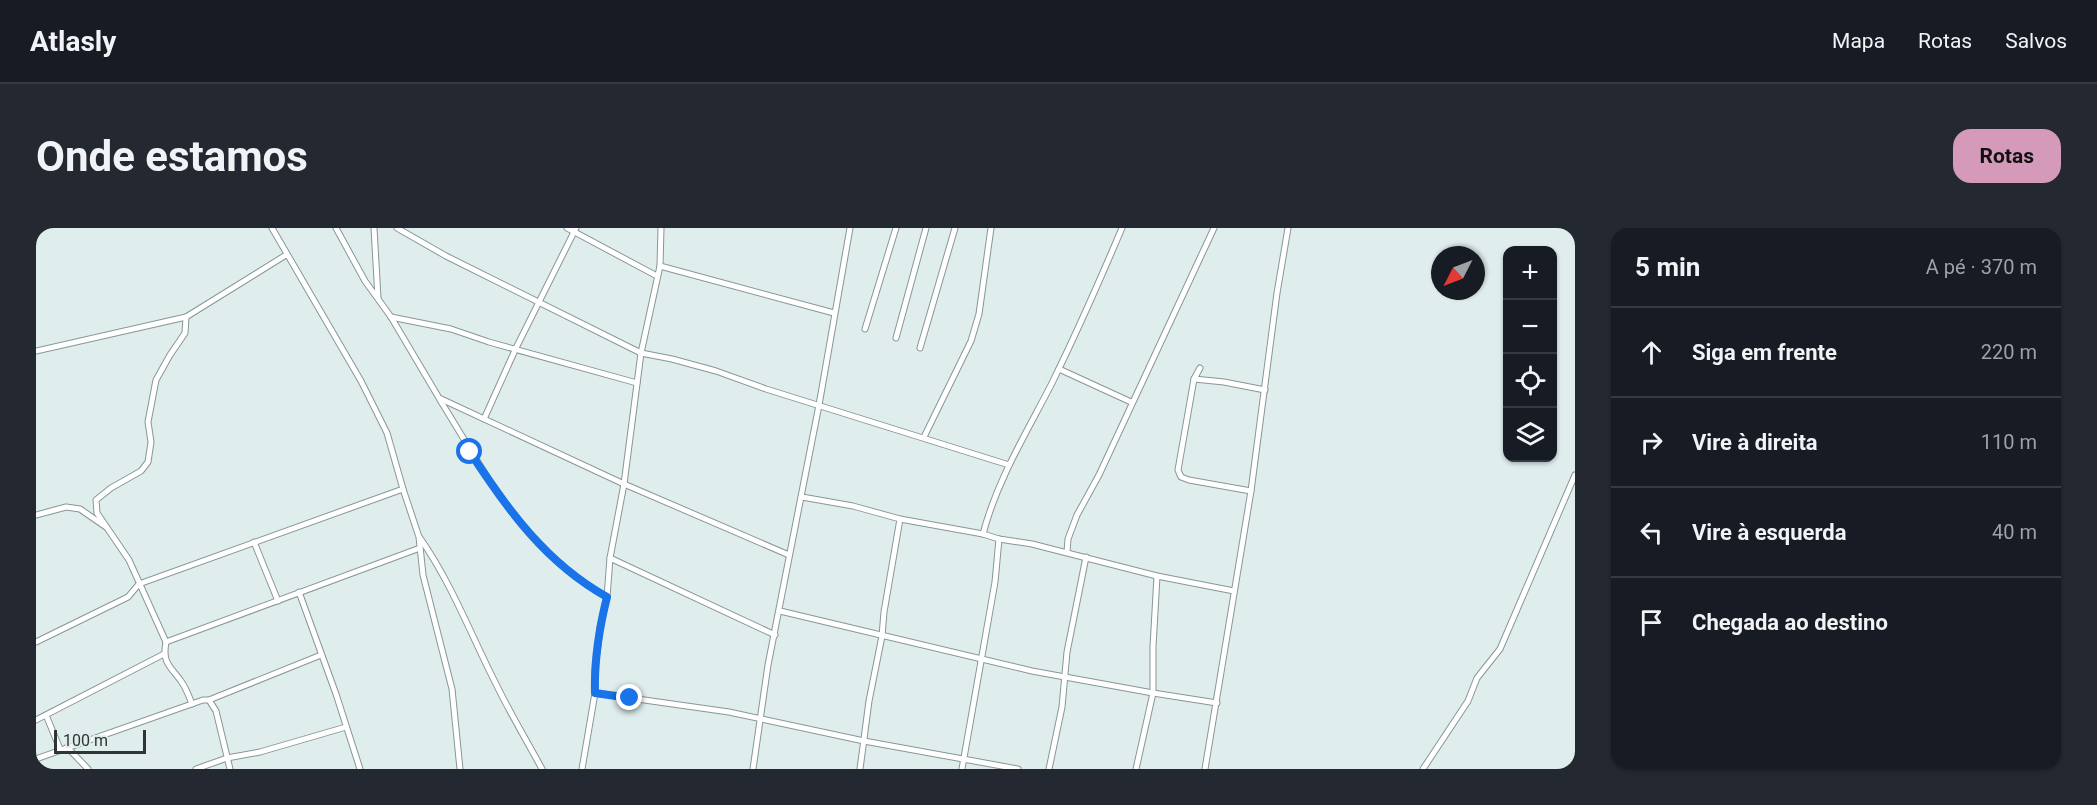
<!DOCTYPE html>
<html lang="pt">
<meta charset="utf-8">
<style>
:root{--surface:#171b24;--page:#242831;--text:#f1f3f6;--muted:#9ea1a6;--line:#363941;--accent:#d599b9}
body{margin:0;font-family:Roboto,sans-serif;background:var(--page);color:var(--text)}
.controls{position:absolute;right:18px;top:18px;display:grid;overflow:hidden;border-radius:12px;box-shadow:0 2px 4px #0004}
.controls button{width:54px;height:54px;display:grid;place-items:center;padding:0;border:0;border-bottom:2px solid var(--line);background:var(--surface);color:var(--text);font:30px sans-serif}
.compass{position:absolute;left:1395px;top:18px;width:54px;height:54px;border-radius:50%;background:var(--surface);box-shadow:0 2px 4px #0004;rotate:228deg}
.scale{position:absolute;left:18px;bottom:15px;width:92px;box-sizing:border-box;padding-left:6px;border:3px solid #2f3434;border-top:0;font-size:16px;line-height:21px;white-space:nowrap;color:#2f3434;-webkit-text-stroke:4px #dfeded;paint-order:stroke}
.stop{position:absolute;width:18px;height:18px;margin:-14px;border:4px solid #1a73e8;border-radius:50%;background:#fff}
.stop.end{background:#1a73e8;border-color:#fff;box-shadow:0 2px 6px #0008}
.list{margin:0;padding:0;list-style:none}
h2{display:flex;justify-content:space-between;align-items:center;height:78px;margin:0;padding:0 24px;font-size:26px}
h2 small{font-size:20px;font-weight:400;color:var(--muted)}
.list li{display:grid;grid-template-columns:39px 1fr auto;gap:18px;align-items:center;box-sizing:border-box;height:90px;padding:0 24px;border-top:2px solid var(--line)}
.list b{display:block;font-size:22px;white-space:nowrap}
.list em{font-size:20px;font-style:normal;color:var(--muted)}
.icon{flex:none;width:33px;height:33px;fill:none;stroke:currentColor;stroke-width:2;stroke-linecap:round;stroke-linejoin:round}
.map{position:relative;flex:none;width:1539px;height:541px;overflow:hidden;border-radius:18px}
header{display:flex;align-items:center;gap:36px;box-sizing:border-box;height:84px;padding:0 30px;background:var(--surface);border-bottom:2px solid var(--line)}
header strong{font-size:28px}
nav{display:flex;gap:33px;margin-inline-start:auto;font-size:21px}
.intro{display:flex;align-items:center;justify-content:space-between;box-sizing:border-box;height:144px;padding:0 36px}
h1{margin:0;font-size:42px}
.button{padding:15px 27px;border-radius:18px;background:var(--accent);color:#111;font-size:21px;font-weight:700}
main{display:flex;gap:36px;padding:0 36px}
aside{flex:1;background:var(--surface);border-radius:18px;box-shadow:0 2px 4px #0004}
.map>svg:first-child{display:block}
</style>
<header>
<strong>Atlasly</strong>
<nav><a>Mapa</a><a>Rotas</a><a>Salvos</a></nav>
</header>
<div class="intro"><h1>Onde estamos</h1><a class="button">Rotas</a></div>
<main>
<div class="map">
<svg width="1539" height="541" viewBox="0 0 1539 541">
<rect width="100%" height="100%" fill="#dfeded"/>
<g fill="none" stroke-linecap="round" stroke-linejoin="round">
<g stroke="#8a9696" stroke-width="7">
<g id="street">
<polyline points="236,0 325,153 351,205 367,261 383,309 387,347 416,461 424,541"/>
<polyline points="300,0 329,53 355,89 403,170 588,256 753,327"/>
<polyline points="338,0 342,70"/>
<polyline points="361,0 410,28 605,125 636,131 680,143 730,161 973,237"/>
<polyline points="531,0 621,48"/>
<polyline points="624,38 798,85"/>
<path d="M150 89 149 105 134 127 120 152 112 194 115 214 112 234 105 243 75 260 60 272 61 285 93 332 130 414C126 435 134 438 145 453 150 460 153 468 156 476"/>
<polyline points="355,89 415,101 453,114 601,155"/>
<polyline points="829,101 860,0"/>
<polyline points="860,110 890,0"/>
<polyline points="884,120 919,0"/>
<polyline points="0,123 150,89 250,27"/>
<polyline points="1164,140 1158,151 1142,242 1145,249 1153,252 1215,263"/>
<polyline points="1023,141 1095,174"/>
<polyline points="1158,151 1188,154 1229,162"/>
<path d="M404 172C452 249 488 323 571 369"/>
<polyline points="448,191 480,120 540,0"/>
<polyline points="888,209 935,113 943,86 955,0"/>
<polyline points="766,269 817,278 864,291 947,306 963,311 996,316 1121,348 1198,363"/>
<polyline points="0,287 30,279 44,281 70,299"/>
<path d="M947 306C961 252 991 204 1016 155 1041 104 1064 52 1086 0"/>
<path d="M384 310C416 356 435 407 460 456 474 485 491 513 506 541"/>
<polyline points="218,314 242,373"/>
<polyline points="1031,324 1032,311 1041,287 1063,247 1178,0"/>
<polyline points="574,330 739,407"/>
<polyline points="263,364 300,466 324,541"/>
<polyline points="744,383 996,443 1117,465 1181,475"/>
<polyline points="0,414 92,369 103,356 367,261"/>
<polyline points="130,414 384,320"/>
<polyline points="559,465 693,484 828,513 982,541"/>
<polyline points="173,472 285,427"/>
<polyline points="10,487 24,521"/>
<polyline points="0,492 128,426"/>
<polyline points="31,519 52,541"/>
<polyline points="0,531 167,472 173,472 180,483 194,541"/>
<polyline points="160,541 191,530 224,524 310,499"/>
<polyline points="546,541 559,465 559,443 564,399 571,369 574,330 588,256 605,125 624,38 625,0"/>
<polyline points="717,541 732,437 783,177 814,0"/>
<polyline points="824,541 833,473 846,408 848,384 864,291"/>
<polyline points="926,541 959,354 963,311"/>
<polyline points="1013,541 1026,479 1031,424 1050,329"/>
<polyline points="1100,541 1117,465 1117,419 1121,348"/>
<polyline points="1169,541 1215,263 1241,65 1252,0"/>
<polyline points="1387,541 1432,473 1441,450 1464,421 1539,247"/>
</g>
</g>
<use href="#street" stroke="#fff" stroke-width="5"/>
</g>
<g fill="none" stroke-linecap="round" stroke-linejoin="round">
<path stroke="#1a73e8" stroke-width="8" d="M434 224C471 281 510 335 571 369 563 401 558 432 559 465L594 470"/>
</g>
</svg>
<div class="controls">
<button>+</button>
<button>−</button>
<button><svg class="icon" aria-label="locate" viewBox="0 0 24 24"><circle cx="12" cy="12" r="6"/><path d="M12 2v4M12 18v4M2 12h4M18 12h4"/></svg></button>
<button><svg class="icon" aria-label="layers" viewBox="0 0 24 24"><path d="M12 4l9 5-9 5-9-5zM3 14l9 5 9-5"/></svg></button>
</div>
<svg class="compass" viewBox="-18 -18 36 36"><path d="M0-13l5 13h-10z" fill="#e53935"/><path d="M0 13l5-13h-10z" fill="#9ea1a6"/></svg>
<div class="scale">100 m</div>
<div class="stop" style="left:434px;top:224px"></div>
<div class="stop end" style="left:594px;top:470px"></div>
</div>
<aside>
<h2>5 min<small>A pé · 370 m</small></h2>
<ul class="list">
<li><svg class="icon" aria-label="ahead" viewBox="0 0 24 24"><path d="M12 20V5M6 11l6-6 6 6"/></svg><div><b>Siga em frente</b></div><em>220 m</em></li>
<li><svg class="icon" aria-label="right" viewBox="0 0 24 24"><path d="M7 20v-9h11M14 6l5 5-5 5"/></svg><div><b>Vire à direita</b></div><em>110 m</em></li>
<li><svg class="icon" aria-label="left" viewBox="0 0 24 24"><path d="M17 20v-9H6M10 6l-5 5 5 5"/></svg><div><b>Vire à esquerda</b></div><em>40 m</em></li>
<li><svg class="icon" aria-label="arrive" viewBox="0 0 24 24"><path d="M6 21V4h12l-3 4 3 4H6"/></svg><div><b>Chegada ao destino</b></div></li>
</ul>
</aside>
</main>
